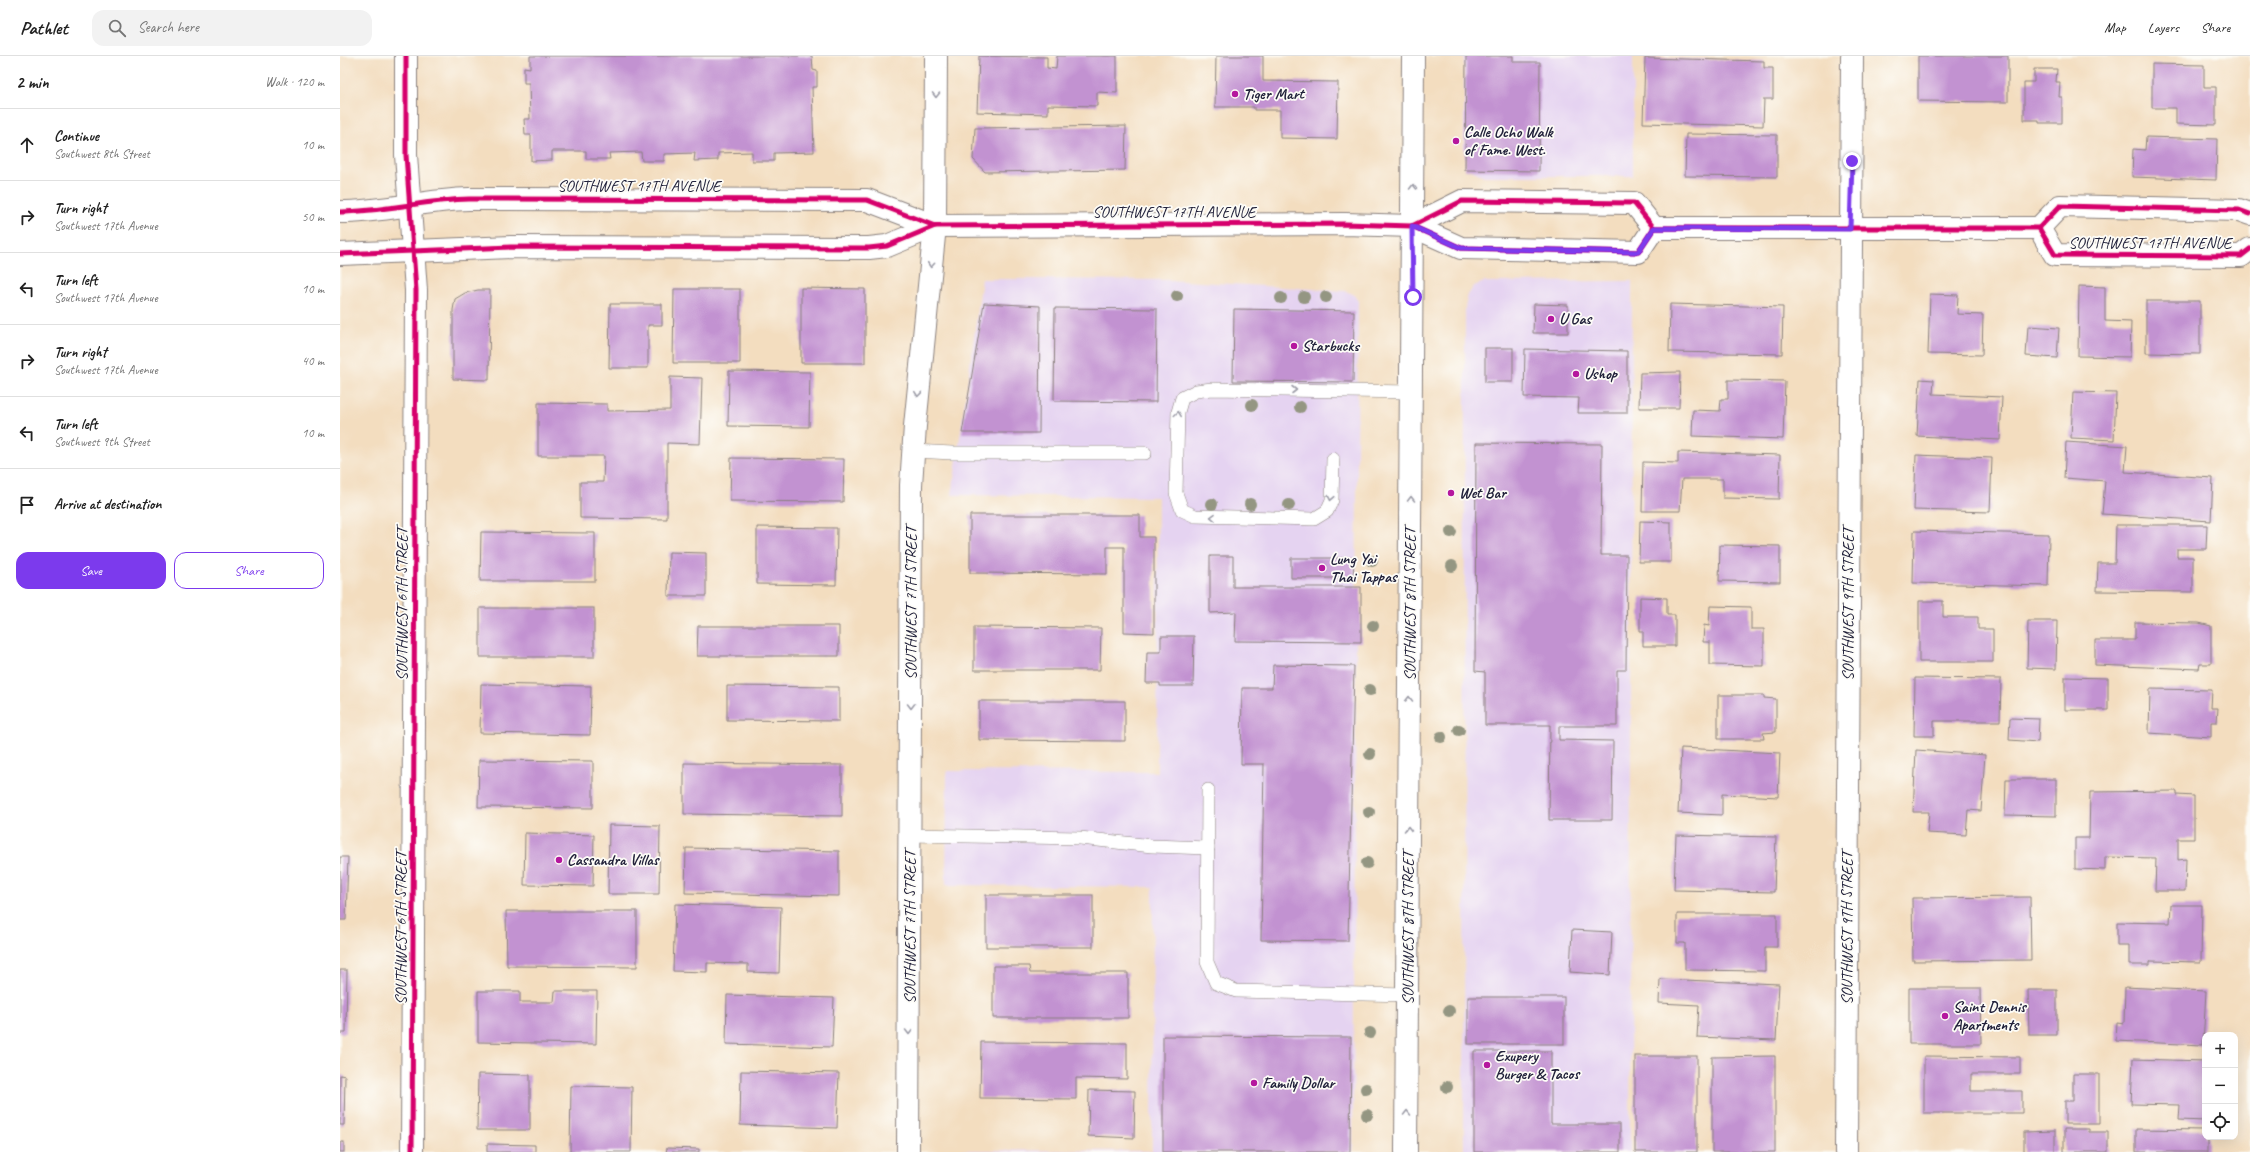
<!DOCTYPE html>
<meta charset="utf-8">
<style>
:root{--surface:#fff;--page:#f2f2f2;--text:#222;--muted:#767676;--line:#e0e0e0;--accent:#7c3aed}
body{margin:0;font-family:Caveat,sans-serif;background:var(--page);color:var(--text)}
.controls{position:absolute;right:12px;bottom:12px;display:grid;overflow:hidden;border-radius:8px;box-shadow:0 4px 16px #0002}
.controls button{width:36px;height:36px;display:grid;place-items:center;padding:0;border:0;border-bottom:1px solid var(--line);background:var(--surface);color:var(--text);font:20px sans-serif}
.stop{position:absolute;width:12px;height:12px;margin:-9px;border:3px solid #7c3aed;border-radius:50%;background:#fff}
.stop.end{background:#7c3aed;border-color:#fff;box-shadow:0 1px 4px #0008}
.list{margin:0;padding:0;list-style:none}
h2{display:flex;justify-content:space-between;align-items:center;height:52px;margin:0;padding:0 16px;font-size:17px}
h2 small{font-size:13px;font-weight:400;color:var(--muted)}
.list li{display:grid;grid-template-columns:26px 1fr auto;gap:12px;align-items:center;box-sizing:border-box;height:72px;padding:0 16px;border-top:1px solid var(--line)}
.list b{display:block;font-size:15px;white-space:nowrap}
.list p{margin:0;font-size:13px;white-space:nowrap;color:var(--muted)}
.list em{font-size:13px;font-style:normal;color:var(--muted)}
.actions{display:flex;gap:8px;padding:12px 16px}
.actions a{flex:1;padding:9px 0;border:1px solid var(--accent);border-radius:12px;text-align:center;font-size:14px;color:var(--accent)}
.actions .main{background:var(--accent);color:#fff}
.icon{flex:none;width:22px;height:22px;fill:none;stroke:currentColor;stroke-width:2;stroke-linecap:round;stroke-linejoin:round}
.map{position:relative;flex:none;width:1910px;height:1096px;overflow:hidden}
header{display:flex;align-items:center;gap:24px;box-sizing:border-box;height:56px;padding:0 20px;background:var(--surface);border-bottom:1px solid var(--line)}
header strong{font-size:19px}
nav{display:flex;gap:22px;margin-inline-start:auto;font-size:14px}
.search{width:280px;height:36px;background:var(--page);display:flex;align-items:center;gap:10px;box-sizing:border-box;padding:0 14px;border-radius:12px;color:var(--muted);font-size:15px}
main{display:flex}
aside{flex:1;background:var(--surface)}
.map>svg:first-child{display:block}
</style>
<header>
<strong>Pathlet</strong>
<div class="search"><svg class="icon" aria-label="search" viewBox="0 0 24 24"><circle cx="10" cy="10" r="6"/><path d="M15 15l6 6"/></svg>Search here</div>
<nav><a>Map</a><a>Layers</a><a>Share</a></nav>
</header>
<main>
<aside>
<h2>2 min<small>Walk · 120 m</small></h2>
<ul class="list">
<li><svg class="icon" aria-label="ahead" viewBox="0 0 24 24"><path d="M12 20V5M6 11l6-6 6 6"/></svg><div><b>Continue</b><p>Southwest 8th Street</p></div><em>10 m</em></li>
<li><svg class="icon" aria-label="right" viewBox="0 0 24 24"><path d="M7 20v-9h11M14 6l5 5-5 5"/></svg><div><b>Turn right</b><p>Southwest 17th Avenue</p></div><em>50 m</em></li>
<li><svg class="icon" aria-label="left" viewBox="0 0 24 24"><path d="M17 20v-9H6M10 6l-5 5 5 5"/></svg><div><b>Turn left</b><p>Southwest 17th Avenue</p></div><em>10 m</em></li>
<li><svg class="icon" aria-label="right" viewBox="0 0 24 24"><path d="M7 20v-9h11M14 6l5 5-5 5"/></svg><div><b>Turn right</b><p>Southwest 17th Avenue</p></div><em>40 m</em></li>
<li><svg class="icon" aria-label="left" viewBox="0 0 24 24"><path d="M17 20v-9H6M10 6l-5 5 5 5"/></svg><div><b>Turn left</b><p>Southwest 9th Street</p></div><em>10 m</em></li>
<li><svg class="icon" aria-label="arrive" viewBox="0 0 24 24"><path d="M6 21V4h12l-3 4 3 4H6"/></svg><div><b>Arrive at destination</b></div></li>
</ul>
<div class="actions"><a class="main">Save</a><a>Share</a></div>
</aside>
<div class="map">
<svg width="1910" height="1096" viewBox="0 0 1910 1096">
<rect width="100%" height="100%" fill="#fdfcf7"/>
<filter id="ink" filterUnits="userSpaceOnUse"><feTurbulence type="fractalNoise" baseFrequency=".025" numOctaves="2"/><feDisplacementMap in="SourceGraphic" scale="8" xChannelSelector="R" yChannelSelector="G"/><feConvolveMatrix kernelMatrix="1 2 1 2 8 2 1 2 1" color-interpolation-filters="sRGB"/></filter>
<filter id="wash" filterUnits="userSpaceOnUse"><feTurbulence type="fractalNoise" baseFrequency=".012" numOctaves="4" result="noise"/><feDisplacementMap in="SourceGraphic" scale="16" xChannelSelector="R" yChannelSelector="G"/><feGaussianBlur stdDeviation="0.9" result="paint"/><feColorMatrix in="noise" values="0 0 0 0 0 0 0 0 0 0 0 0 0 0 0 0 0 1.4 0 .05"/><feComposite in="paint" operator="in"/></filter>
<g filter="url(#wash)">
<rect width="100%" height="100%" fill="#f3ddbf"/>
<g fill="#e5d3f1">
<polygon points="1124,0 1293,0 1293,120 1144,120 1129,113 1124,96"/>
<polygon points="642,223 827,224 1005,235 1013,238 1018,245 1013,1096 605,1096 605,1094 812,1095 813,831 606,829 607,715 817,716 818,441 612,439"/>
<polygon points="1292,225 1290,1096 1124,1096 1125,251 1128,239 1134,230 1144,226"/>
</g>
<g id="blocks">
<g fill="#c292d1">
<polygon points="190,0 472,0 473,14 477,15 477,31 472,31 474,96 434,97 434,105 412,105 412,96 378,97 378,104 354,105 355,97 324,98 324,105 302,105 301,96 269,97 270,103 246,103 246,95 212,95 212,104 191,105 191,79 185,79 184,63 190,63 189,27 184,27 184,11 190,12"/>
<polygon points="639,0 707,1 707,12 716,13 717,0 777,0 777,37 757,36 757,50 708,49 708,58 637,56"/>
<polygon points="876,0 923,0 923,25 998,26 997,83 940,82 940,54 914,54 914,51 875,51"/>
<polygon points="1126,0 1173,0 1173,6 1200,6 1199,115 1125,114"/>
<polygon points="1578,0 1668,0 1668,46 1578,45"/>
<polygon points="1305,2 1424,5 1424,12 1433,12 1433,43 1424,43 1423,70 1303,67"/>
<polygon points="1812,8 1864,9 1864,31 1876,31 1876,69 1836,68 1836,52 1812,52"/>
<polygon points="1694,13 1717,13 1716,26 1720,26 1719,41 1722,41 1722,67 1699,67 1699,64 1684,64 1684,26 1694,26"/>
<polygon points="786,70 785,114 645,116 633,103 635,72"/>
<polygon points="1346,78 1437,79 1437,121 1345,120"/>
<polygon points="1806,81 1877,83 1876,124 1792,121 1793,93 1805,94"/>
<polygon points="1739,230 1765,231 1765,265 1791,266 1790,301 1738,300"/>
<polygon points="461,232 525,233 525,307 461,307"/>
<polygon points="334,233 400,233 400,307 333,307"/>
<polygon points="138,234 150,234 149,324 113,323 113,254 115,243 125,237"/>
<polygon points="1590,238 1618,239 1617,258 1643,259 1642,299 1588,298"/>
<polygon points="1806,245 1860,245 1860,298 1806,297"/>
<polygon points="644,247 700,250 699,377 622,377"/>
<polygon points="270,248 322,248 322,269 308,269 308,312 269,312"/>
<polygon points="1194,248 1228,249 1228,277 1193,277"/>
<polygon points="1330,248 1443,251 1442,298 1329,296"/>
<polygon points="715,252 817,253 816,346 714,345"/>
<polygon points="894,253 1014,255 1013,326 893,325"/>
<polygon points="1688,270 1719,272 1717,302 1686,300"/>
<rect x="1145" y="292" width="28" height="34"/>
<polygon points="1185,293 1287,295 1287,357 1238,357 1239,342 1184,341"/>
<polygon points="389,315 470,316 469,371 388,370"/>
<polygon points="1340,316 1339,352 1299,352 1300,317"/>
<polygon points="330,321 362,322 360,388 327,387 327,463 240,462 240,426 263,426 264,400 198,400 198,347 267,348 267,355 330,354"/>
<polygon points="1580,323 1594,324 1593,338 1662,341 1660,384 1577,380"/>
<polygon points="1388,324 1445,325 1443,383 1352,380 1353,354 1380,355 1381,343 1388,343"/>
<polygon points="1733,336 1776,337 1774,384 1731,382"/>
<polygon points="1726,386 1787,390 1785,416 1873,422 1871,465 1762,458 1765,425 1724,422"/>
<polygon points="1136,387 1262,388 1261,499 1287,499 1286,614 1277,614 1277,670 1219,670 1219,684 1273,685 1272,764 1209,764 1210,669 1145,669 1145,616 1135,615"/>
<polygon points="1338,396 1440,399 1439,443 1383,442 1383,423 1342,423 1340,455 1302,455 1303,406 1338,407"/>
<polygon points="1576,399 1652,402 1650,456 1574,454"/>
<polygon points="391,402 504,403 503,446 390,445"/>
<polygon points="630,459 800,459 800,481 814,481 814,577 784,576 784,491 767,491 767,518 630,517"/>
<polygon points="1300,465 1331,466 1331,506 1299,506"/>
<polygon points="1776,469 1867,469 1866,493 1837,493 1837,501 1853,501 1853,536 1757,535 1758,507 1775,507"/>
<polygon points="417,471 497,472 496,529 417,528"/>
<polygon points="1574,475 1709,478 1708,530 1573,527"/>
<polygon points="141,476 255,477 255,525 140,525"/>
<polygon points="1380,489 1440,490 1440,526 1379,525"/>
<polygon points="329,496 366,497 366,540 328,540"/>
<polygon points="870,500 893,500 893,531 1021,531 1021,586 895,585 896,556 870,557"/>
<polygon points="951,502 1014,502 1013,522 951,522"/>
<polygon points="1300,541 1327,542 1327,559 1335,559 1335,590 1303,590 1303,575 1300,575"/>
<polygon points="1579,545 1603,545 1603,561 1638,561 1638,573 1653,573 1653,606 1579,606"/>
<polygon points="1370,550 1411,551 1411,573 1424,573 1424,610 1370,609 1370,586 1363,586 1364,569 1369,570"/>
<rect x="140" y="552" width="114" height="49"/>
<polygon points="1688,565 1717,565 1716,613 1687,612"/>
<polygon points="1795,566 1859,567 1871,570 1871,608 1860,608 1859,613 1755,609 1755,584 1795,584"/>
<polygon points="358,570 499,570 499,600 357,600"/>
<polygon points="634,571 761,572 760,614 634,614"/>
<polygon points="821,580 854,580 853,630 820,630 820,627 806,627 807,596 821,596"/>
<polygon points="933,609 1014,610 1008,885 921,884 924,708 901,708 902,632 932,632"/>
<polygon points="1725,621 1768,622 1768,654 1725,654"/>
<polygon points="1575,622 1661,623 1660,665 1594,665 1594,680 1574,680"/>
<polygon points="141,628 251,630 250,679 140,677"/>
<polygon points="387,630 499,631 499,665 387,664"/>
<polygon points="1810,633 1872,634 1871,652 1878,652 1877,666 1871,666 1871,681 1809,677"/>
<polygon points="1378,639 1424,639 1424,642 1436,643 1436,676 1423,677 1424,683 1378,683"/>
<polygon points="639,645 785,645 785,685 639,684"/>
<polygon points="1670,662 1699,663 1698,686 1669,684"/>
<polygon points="1341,692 1440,697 1438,741 1382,738 1382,759 1338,757"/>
<polygon points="1576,694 1645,699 1641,755 1628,754 1626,779 1587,777 1589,756 1573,756"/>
<polygon points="139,704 253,705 253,752 138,751"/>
<polygon points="344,707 502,709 502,760 344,758"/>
<polygon points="1666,723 1716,723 1716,760 1665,759"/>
<polygon points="1837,735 1837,739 1854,740 1854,783 1838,783 1838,804 1846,803 1845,835 1815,835 1816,802 1765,801 1765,814 1735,813 1735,782 1749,782 1750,736"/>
<polygon points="269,769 320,770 319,838 268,838"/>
<polygon points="185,777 254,779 253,830 184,829"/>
<polygon points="1336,779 1436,781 1434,836 1334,834"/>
<polygon points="346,792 499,795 499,840 345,837"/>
<polygon points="0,801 8,801 6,864 0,864"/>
<rect x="646" y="839" width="107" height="52"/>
<polygon points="1690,841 1691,904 1573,905 1572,842"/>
<polygon points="335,848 441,851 439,917 408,916 408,908 367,907 367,916 333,915"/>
<polygon points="1831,849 1862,849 1861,906 1810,905 1810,909 1789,909 1789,889 1777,889 1777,866 1830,867"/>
<polygon points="166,855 297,855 297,911 167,910"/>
<polygon points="1337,858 1437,858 1437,891 1425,891 1425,915 1345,914 1345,887 1337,887"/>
<polygon points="1232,874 1272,876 1270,919 1230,916"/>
<polygon points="653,910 689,910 690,917 788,917 788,962 653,962"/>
<polygon points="0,914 7,914 6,977 0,977"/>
<polygon points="1320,923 1439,928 1436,984 1357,981 1359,949 1319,947"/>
<polygon points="1785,931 1866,935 1863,989 1776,985 1777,966 1784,967"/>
<polygon points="1569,932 1640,932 1641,988 1569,988"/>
<polygon points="1688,934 1717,934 1717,979 1689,979"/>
<polygon points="138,935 180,935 180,946 214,946 215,935 257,935 256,988 138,986"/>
<polygon points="387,939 494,942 492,991 386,988"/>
<rect x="1128" y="941" width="96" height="47"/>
<polygon points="823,980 1011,981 1010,1096 823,1096"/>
<polygon points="641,986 787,987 787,1023 736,1022 736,1043 640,1042"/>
<polygon points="1134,995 1211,995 1211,1068 1280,1068 1280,1096 1134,1096"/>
<rect x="1295" y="1000" width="62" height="96"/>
<polygon points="1435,1000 1435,1096 1372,1096 1372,1001"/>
<polygon points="1584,1000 1680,1001 1680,1018 1631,1018 1631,1035 1682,1035 1682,1057 1584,1057"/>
<polygon points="1793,1003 1865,1005 1865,1065 1839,1064 1840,1049 1791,1048"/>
<polygon points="401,1015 499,1017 497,1072 400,1069"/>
<polygon points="138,1018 190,1019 190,1074 137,1074"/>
<polygon points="1733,1018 1759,1018 1759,1068 1725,1068 1725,1045 1733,1045"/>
<polygon points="0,1019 5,1020 4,1069 0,1069"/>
<polygon points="231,1030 292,1031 291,1096 230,1096"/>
<polygon points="749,1034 795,1035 794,1082 748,1080"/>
<polygon points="1724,1073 1749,1073 1749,1076 1768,1076 1768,1096 1724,1096"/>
<polygon points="1796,1073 1865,1074 1865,1081 1868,1081 1868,1096 1796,1096"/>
<polygon points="1715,1075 1715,1096 1684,1096 1684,1076"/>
<rect x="0" y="1086" width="4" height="10"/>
<polygon points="147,1088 195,1089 195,1096 147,1096"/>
<polygon points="327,1092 359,1093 359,1096 326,1096"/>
</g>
</g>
</g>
<g filter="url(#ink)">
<use href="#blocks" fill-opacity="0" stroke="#8a807d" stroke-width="1"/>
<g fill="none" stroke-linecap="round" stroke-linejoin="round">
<g stroke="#8a807d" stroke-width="14">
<g id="lane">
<polyline points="574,395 612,397 805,397"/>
<polyline points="993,403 992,444 987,455 974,463 855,460 842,454 836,437 838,356 842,342 856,335 872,333 1072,336"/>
<polyline points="868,734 867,906 876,927 896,935 1068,939"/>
<polyline points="570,779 740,782 812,790 868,792"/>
</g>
</g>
<g stroke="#8a807d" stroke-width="24">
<polyline id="street" points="1506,1096 1512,0"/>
</g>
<g stroke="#8a807d" stroke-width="24">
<g id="secondary">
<polyline points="66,0 66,99 76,234 72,1096"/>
<path d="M0 156C43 156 85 144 129 143L527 144 595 170"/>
<polyline points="1072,170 1122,145 1294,147 1314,172"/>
<polyline points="1314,172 1699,172 1720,150 1899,154 1910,158"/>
<polyline points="1699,172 1715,199 1901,200 1910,193"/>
<polyline points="0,198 171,191 529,192 547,190 595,170 1005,168 1072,170 1121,192 1298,196 1314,172"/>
</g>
</g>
<g stroke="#8a807d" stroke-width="24">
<g id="primary">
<polyline points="568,1096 571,429 575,370 595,170 596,0"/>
<polyline points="1066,1096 1073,0"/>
</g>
</g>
<use href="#lane" stroke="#fff" stroke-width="13"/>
<use href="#street" stroke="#fff" stroke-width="22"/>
<use href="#secondary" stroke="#fff" stroke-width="22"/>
<use href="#primary" stroke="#fff" stroke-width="22"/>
<g stroke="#fdfcf7" stroke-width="8">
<g id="cycleway">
<polyline points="66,0 66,99 76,234 72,1096"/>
<path d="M0 156C43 156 85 144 129 143L527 144 595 170"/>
<polyline points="1072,170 1122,145 1294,147 1314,172"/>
<polyline points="1314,172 1699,172 1720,150 1899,154 1910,158"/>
<polyline points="1699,172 1715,199 1901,200 1910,193"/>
<polyline points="0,198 171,191 529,192 547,190 595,170 1005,168 1072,170 1121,192 1298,196 1314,172"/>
</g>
</g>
<use href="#cycleway" stroke="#d6006c" stroke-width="5"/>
</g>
<g fill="#949682">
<circle cx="837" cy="240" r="6"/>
<circle cx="964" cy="241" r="6"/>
<circle cx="986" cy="241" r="6"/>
<circle cx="941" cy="242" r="6"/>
<circle cx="912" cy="349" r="6"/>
<circle cx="960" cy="351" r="6"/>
<circle cx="872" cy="448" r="6"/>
<circle cx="910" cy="448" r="6"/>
<circle cx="949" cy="449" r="6"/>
<circle cx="1111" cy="476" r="6"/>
<circle cx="1032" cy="505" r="6"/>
<circle cx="1112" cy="510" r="6"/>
<circle cx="1033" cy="570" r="6"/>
<circle cx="1030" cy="634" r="6"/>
<circle cx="1119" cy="674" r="6"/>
<circle cx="1101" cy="681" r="6"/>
<circle cx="1030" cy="698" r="6"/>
<circle cx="1029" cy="756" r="6"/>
<circle cx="1027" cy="807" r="6"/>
<circle cx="1109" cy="955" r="6"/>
<circle cx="1030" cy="977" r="6"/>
<circle cx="1107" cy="1031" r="6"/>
<circle cx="1026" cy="1033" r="6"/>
<circle cx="1027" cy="1059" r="6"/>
</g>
<defs><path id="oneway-chevron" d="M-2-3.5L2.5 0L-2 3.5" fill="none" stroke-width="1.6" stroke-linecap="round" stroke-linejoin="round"/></defs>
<g stroke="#9c9ca7">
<use href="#oneway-chevron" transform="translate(596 39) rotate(91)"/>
<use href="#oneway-chevron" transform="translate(1073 131) rotate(-90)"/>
<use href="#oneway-chevron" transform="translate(591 209) rotate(95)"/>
<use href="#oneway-chevron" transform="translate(954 334)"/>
<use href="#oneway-chevron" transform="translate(578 338) rotate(96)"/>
<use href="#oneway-chevron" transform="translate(838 358) rotate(-82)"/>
<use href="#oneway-chevron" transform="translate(991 442) rotate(101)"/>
<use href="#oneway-chevron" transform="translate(1071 443) rotate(-90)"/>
<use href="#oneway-chevron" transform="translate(873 461) rotate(-179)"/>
<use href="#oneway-chevron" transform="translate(1069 643) rotate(-90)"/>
<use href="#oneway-chevron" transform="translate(571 650) rotate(90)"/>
<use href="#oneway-chevron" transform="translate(1068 773) rotate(-90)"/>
<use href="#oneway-chevron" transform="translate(569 976) rotate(90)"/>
<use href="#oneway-chevron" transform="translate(1067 1057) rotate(-90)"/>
</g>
</g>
<g fill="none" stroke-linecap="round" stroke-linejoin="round" filter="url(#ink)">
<polyline stroke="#7c3aed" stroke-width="5" points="1073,241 1072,170 1121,192 1298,196 1314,172 1510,173 1512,105"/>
</g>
<g fill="#b5179e" stroke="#fdfcf7" stroke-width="1.5">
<circle cx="895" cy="38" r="4"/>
<circle cx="1116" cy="85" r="4"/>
<circle cx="1211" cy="263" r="4"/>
<circle cx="954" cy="290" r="4"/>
<circle cx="1236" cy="318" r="4"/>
<circle cx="1111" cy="437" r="4"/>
<circle cx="982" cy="512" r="4"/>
<circle cx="219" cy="804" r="4"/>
<circle cx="1605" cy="960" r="4"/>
<circle cx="1147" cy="1009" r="4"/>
<circle cx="914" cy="1027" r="4"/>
</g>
<g text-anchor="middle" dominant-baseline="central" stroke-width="3.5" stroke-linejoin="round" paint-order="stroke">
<g font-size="16" font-weight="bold" fill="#22223b" stroke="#fdfcf7" text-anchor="start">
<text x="903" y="38">Tiger Mart</text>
<text x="1124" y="76">Calle Ocho Walk<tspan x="1124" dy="18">of Fame. West.</tspan></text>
<text x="1219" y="263">U Gas</text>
<text x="962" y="290">Starbucks</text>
<text x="1244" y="318">Ushop</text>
<text x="1119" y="437">Wet Bar</text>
<text x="990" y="503">Lung Yai<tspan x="990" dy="18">Thai Tappas</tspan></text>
<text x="227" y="804">Cassandra Villas</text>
<text x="1613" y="951">Saint Dennis<tspan x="1613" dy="18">Apartments</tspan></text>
<text x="1155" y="1000">Exupery<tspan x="1155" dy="18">Burger &amp; Tacos</tspan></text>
<text x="922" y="1027">Family Dollar</text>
</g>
<g font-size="16" fill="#22223b" stroke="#fdfcf7">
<text x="299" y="130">SOUTHWEST 17TH AVENUE</text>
<text x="834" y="156">SOUTHWEST 17TH AVENUE</text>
<text x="1810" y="187">SOUTHWEST 17TH AVENUE</text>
<text transform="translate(571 547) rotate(-90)">SOUTHWEST 7TH STREET</text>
<text transform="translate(62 548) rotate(-90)">SOUTHWEST 6TH STREET</text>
<text transform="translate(1070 548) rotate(-90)">SOUTHWEST 8TH STREET</text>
<text transform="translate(1508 548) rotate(-90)">SOUTHWEST 9TH STREET</text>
<text transform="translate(570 871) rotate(-90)">SOUTHWEST 7TH STREET</text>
<text transform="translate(61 872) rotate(-90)">SOUTHWEST 6TH STREET</text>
<text transform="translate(1068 872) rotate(-90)">SOUTHWEST 8TH STREET</text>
<text transform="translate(1507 872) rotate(-90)">SOUTHWEST 9TH STREET</text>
</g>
</g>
</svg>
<div class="controls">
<button>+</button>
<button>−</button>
<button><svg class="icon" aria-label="locate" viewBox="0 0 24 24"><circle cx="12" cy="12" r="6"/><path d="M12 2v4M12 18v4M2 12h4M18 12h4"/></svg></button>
</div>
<div class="stop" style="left:1073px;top:241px"></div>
<div class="stop end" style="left:1512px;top:105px"></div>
</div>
</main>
